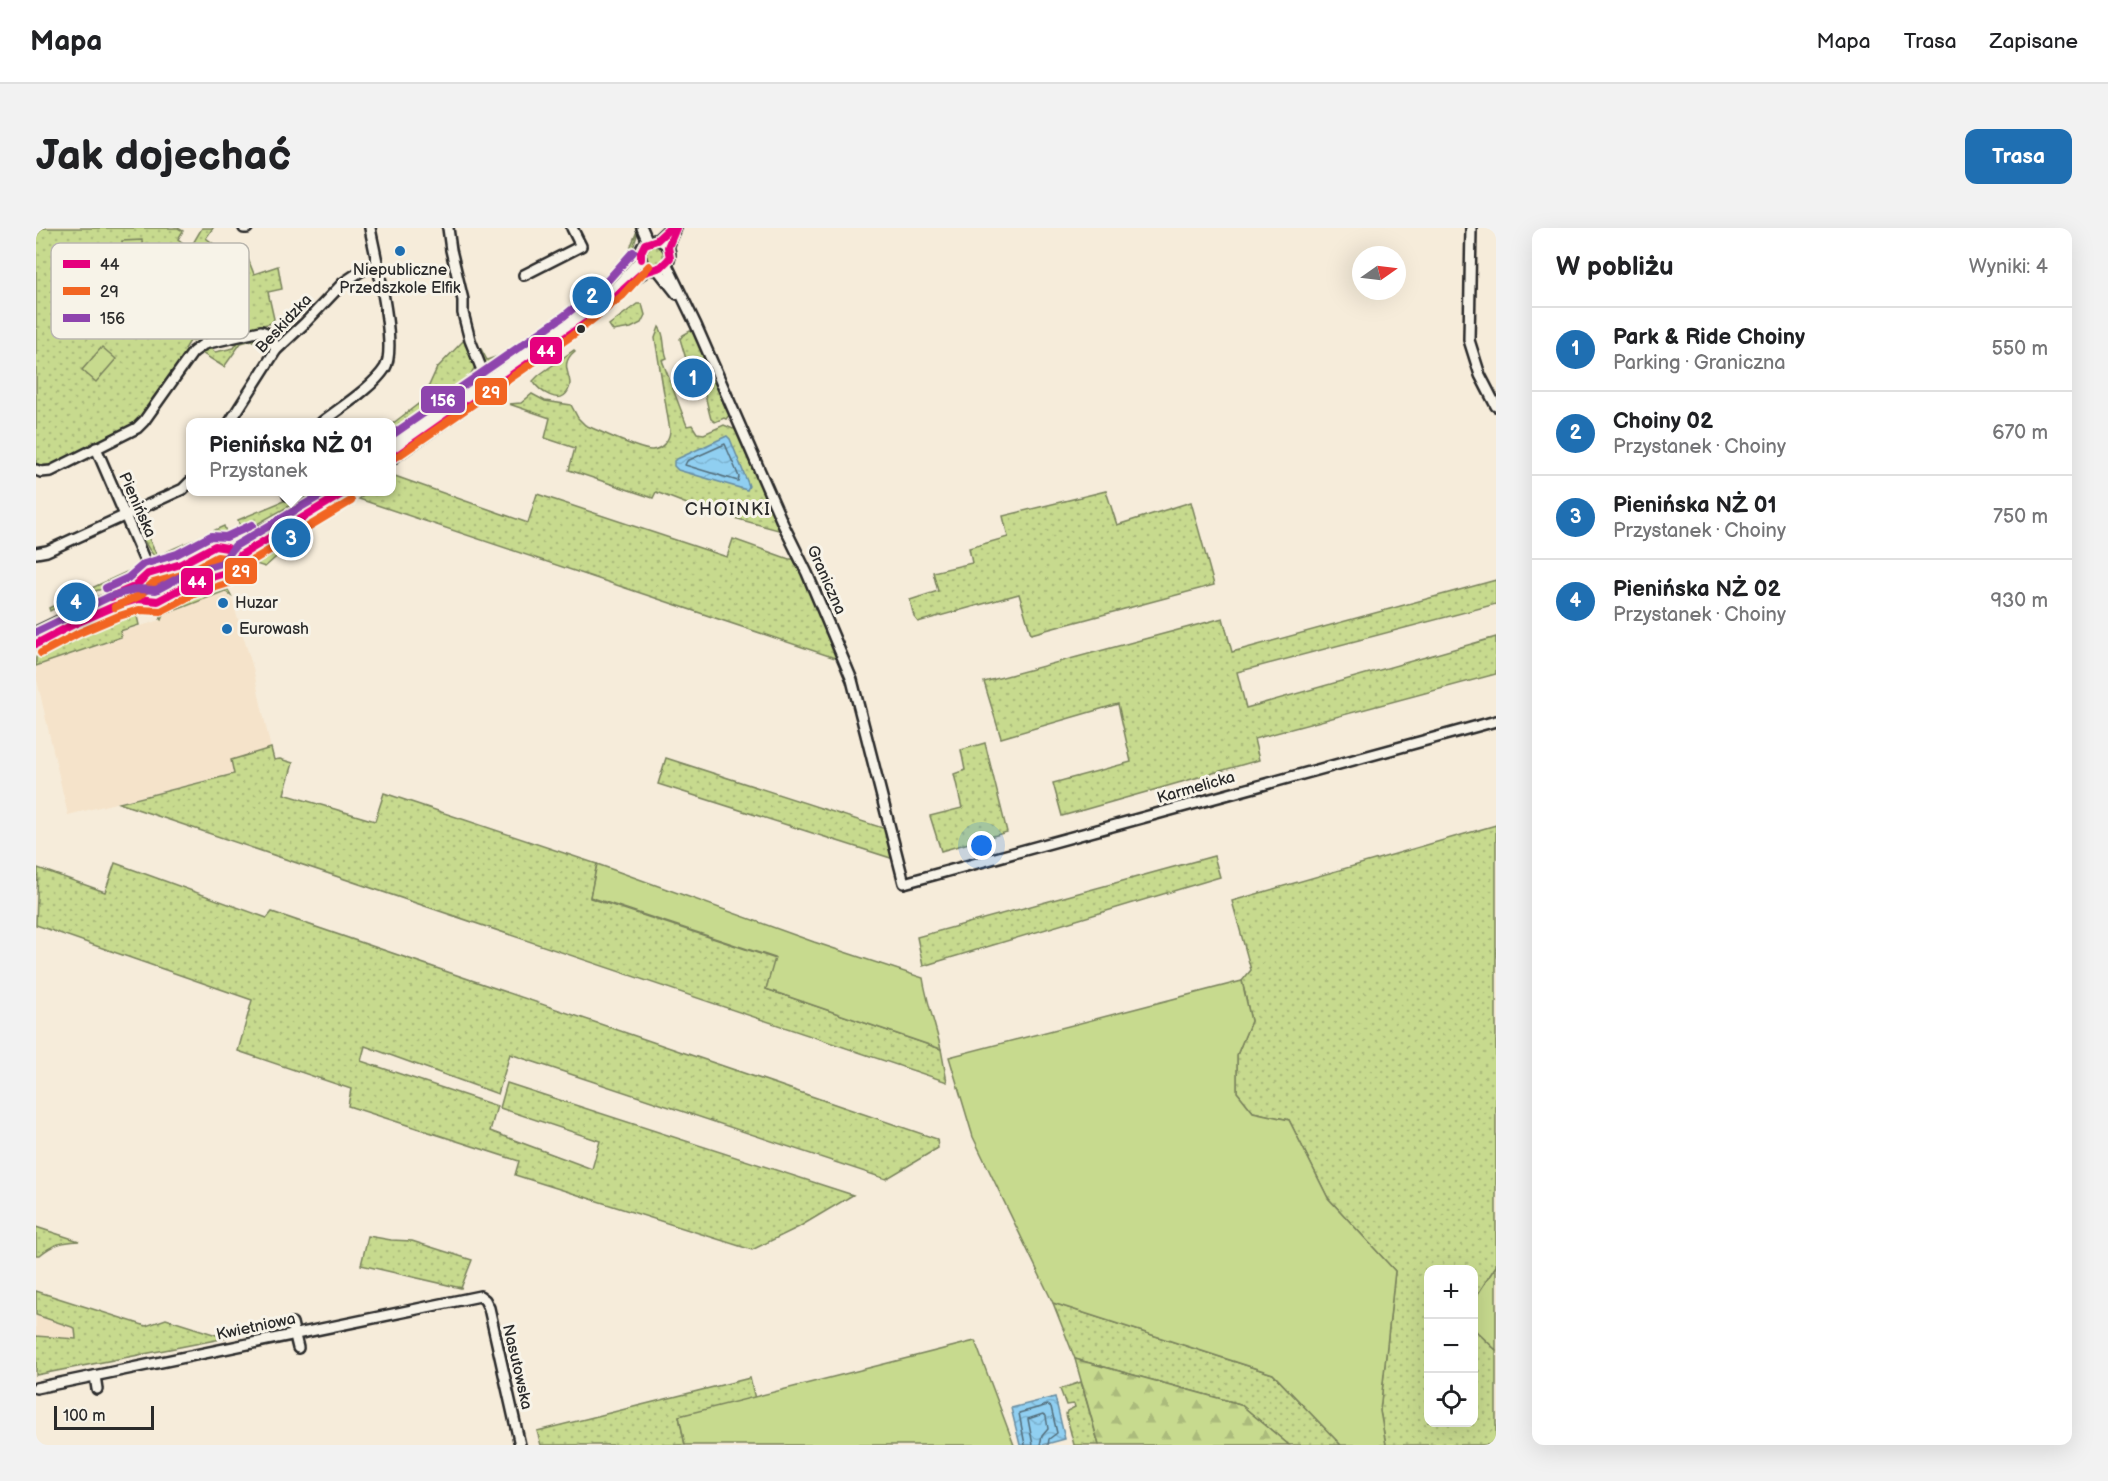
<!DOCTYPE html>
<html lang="pl">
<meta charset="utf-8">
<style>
:root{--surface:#fff;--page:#f2f2f2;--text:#202124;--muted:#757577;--line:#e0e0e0;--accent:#1f6fb2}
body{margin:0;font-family:"Balsamiq Sans",sans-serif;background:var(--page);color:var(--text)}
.controls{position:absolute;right:18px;bottom:18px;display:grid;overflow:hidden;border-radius:12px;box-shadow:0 6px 24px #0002}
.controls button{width:54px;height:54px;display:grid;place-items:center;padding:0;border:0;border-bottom:2px solid var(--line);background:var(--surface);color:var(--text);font:30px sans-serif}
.compass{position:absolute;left:1316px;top:18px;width:54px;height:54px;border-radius:50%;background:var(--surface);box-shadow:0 6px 24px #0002;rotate:76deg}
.scale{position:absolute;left:18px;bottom:15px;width:100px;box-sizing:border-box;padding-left:6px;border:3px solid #2b2b2b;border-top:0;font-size:16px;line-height:21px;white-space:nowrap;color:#2b2b2b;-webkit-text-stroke:4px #f7f3e8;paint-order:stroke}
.you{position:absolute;left:946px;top:618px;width:21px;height:21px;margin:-15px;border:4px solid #fff;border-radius:50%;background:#1a73e8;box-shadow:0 0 0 9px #1a73e833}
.badge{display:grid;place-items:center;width:39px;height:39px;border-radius:50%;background:var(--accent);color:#fff;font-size:20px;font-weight:700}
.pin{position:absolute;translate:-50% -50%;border:3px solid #fff;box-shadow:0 2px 6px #0006}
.popup{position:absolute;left:150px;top:190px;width:210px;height:78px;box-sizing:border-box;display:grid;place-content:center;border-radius:12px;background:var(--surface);filter:drop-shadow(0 2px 4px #0005);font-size:20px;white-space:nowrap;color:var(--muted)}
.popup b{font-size:22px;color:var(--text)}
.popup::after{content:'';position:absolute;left:50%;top:100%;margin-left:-12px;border:12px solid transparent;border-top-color:var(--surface)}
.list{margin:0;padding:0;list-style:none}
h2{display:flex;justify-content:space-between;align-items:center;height:78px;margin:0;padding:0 24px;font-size:26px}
h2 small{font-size:20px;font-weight:400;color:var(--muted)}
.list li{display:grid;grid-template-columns:39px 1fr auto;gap:18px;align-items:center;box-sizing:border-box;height:84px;padding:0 24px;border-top:2px solid var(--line)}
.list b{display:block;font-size:22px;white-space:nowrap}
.list p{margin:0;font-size:20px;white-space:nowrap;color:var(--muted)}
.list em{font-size:20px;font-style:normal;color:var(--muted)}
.icon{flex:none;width:33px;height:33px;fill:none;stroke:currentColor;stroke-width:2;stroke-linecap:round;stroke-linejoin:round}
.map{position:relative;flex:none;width:1460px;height:1217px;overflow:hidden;border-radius:12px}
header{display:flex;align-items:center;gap:36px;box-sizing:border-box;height:84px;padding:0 30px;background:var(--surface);border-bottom:2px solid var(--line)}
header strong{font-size:28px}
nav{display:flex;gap:33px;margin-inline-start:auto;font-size:21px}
.intro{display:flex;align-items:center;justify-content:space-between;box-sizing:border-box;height:144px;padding:0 36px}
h1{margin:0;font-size:42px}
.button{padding:15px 27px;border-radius:12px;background:var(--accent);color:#fff;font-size:21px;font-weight:700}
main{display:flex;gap:36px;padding:0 36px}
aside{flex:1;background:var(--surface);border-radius:12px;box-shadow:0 6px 24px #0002}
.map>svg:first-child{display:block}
</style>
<header>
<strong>Mapa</strong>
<nav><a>Mapa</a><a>Trasa</a><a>Zapisane</a></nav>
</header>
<div class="intro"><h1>Jak dojechać</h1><a class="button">Trasa</a></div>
<main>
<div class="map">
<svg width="1460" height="1217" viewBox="0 0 1460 1217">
<defs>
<pattern id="grass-dots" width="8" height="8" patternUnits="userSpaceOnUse" patternTransform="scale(1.5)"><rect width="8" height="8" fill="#c7da8e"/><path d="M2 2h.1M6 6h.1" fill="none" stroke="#abbb7b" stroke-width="1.8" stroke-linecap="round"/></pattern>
<pattern id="forest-firs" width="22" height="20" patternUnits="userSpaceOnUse" patternTransform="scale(1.5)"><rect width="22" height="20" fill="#c7da8e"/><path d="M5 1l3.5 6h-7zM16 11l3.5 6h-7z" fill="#abbb7b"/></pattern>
<pattern id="park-tufts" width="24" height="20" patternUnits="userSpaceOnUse" patternTransform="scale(1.5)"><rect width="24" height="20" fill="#c7da8e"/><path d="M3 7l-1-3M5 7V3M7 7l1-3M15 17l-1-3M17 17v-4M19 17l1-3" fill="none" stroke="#abbb7b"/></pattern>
<pattern id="water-waves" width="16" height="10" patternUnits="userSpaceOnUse" patternTransform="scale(1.5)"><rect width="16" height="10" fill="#90cff1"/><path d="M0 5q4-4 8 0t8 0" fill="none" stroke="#7cb2cf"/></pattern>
</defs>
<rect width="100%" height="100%" fill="#f6ecda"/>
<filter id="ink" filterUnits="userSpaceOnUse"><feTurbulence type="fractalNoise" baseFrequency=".0167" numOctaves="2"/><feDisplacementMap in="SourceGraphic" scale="12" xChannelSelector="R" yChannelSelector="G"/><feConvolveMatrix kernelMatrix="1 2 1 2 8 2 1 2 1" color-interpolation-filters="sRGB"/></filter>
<g filter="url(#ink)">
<g fill="#f5e3ca">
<polygon points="189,363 196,372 217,440 238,535 32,587 0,448 0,438 85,410 84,404 125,392 127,387"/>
<polygon points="0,1087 39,1100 40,1111 0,1108"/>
</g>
<g fill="url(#grass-dots)" stroke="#79825c" stroke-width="1.5">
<polygon points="6,0 142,0 147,3 142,11 147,15 145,19 152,24 166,0 177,0 170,10 179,17 183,46 202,42 202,28 210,26 218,46 242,38 246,61 232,64 238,91 236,95 154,113 149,121 152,124 105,191 92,200 20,236 5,238 0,235 0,8"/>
<path d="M599 0 602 4 594 30 588 38 589 40C570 55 550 66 534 84L465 133 463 132 449 135 443 122 445 121 451 132 465 127 466 130 560 57 592 25 601 3Z"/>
<circle cx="619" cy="27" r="11"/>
<polygon points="601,76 606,76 609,87 605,95 595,100 577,103 573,97"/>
<path d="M623 99C630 108 626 118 631 130L626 132 651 198 656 197 661 205 668 206 688 197 697 201 701 199 736 277 725 273 723 280 730 283 732 280 738 282 746 303 698 290 702 277 696 275 692 288 656 278 620 264 617 270 533 242 539 220 509 210 514 190 473 176 485 175 496 166 509 173 535 177 542 190 549 197C562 202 604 223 616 222 626 221 633 213 634 203L619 110Z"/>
<path d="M654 103 659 104 695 185 690 191 688 190 679 194 675 191C671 178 670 165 664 153 660 145 655 139 652 131H650L644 111 647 107Z"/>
<path d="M221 108C229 111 234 114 232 123L216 112 205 115 188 139 164 124 173 119 179 124 198 120 203 112Z"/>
<polygon points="428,112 439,139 431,152 433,154 431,156 356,209 356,196 386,173 401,140"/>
<path d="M538 122 539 123C520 139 540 149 532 163 524 178 503 163 497 153L503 147Z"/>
<polygon points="356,247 492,295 501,266 691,329 697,311 753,331 761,331 808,433 323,271 333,264 356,264"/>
<polygon points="1070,263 1081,297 1155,274 1178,357 995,406 983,366 882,394 878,389 874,372 902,363 897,344 936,335 933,320 972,309 967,288"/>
<polygon points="265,264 278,264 205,305 204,304 197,307 197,305 205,302 202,292 257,269"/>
<path d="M103 289 107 291 106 296 121 328 188 298 191 307 196 306V307H175L145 323 122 331C111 323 106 308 101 296Z"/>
<polygon points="264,304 266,306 229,339 214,334 217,327 252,311 255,312"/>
<polygon points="179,324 186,324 191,330 191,337 187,341 150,353 123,368 119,368 112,364 111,356 116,350 145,341"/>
<polygon points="100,337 101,340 95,349 82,354 83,356 39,369 14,383 13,380 17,378 97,341"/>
<polygon points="1460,352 1460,376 1201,444 1210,480 1460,409 1460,446 1218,511 1223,532 1026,588 1017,555 1095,534 1082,476 965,510 948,454 1187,390 1196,424"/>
<path d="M181 361 192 362 196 369 189 363 127 387 125 392 124 391C137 375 161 365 181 361Z"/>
<path d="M100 384 103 397 84 403 85 409 0 438V428C32 411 64 391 100 384Z"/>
<polygon points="949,515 971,604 905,623 894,588 926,580 918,546 929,542 925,522"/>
<polygon points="235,520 238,532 244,531 257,535 248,566 339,593 348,565 561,636 554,670 740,731 730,761 905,821 911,854 83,575 198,546 195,532"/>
<polygon points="630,530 850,601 858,631 622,556"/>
<polygon points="1460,597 1460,1038 1438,1072 1438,1042 1392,1042 1392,1194 1438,1194 1438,1101 1460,1122 1460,1217 1350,1217 1344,1183 1359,1043 1292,970 1253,892 1217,884 1201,864 1201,827 1215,793 1206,753 1215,742 1196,673"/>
<polygon points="1178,628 1184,649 887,738 881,709"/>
<polygon points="79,635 231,690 236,684 901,911 902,920 850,951 474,826 462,866 329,818 325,833 461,878 454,903 556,941 564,913 464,880 471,855 817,967 763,999 716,1022 479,947 483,933 312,878 315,861 202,823 216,772 0,697 2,640 69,664"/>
<path d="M0 999 43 1013C26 1014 17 1016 4 1027H0Z"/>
<polygon points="332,1008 355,1012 376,1013 436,1032 425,1060 325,1037"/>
<polygon points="0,1063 110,1098 130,1091 190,1110 0,1147 0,1108 40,1111 39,1100 0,1087"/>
<polygon points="1017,1075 1237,1146 1305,1217 1253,1217 1204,1176 1039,1131"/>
<polygon points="714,1150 719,1171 643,1188 649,1217 505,1217 501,1203"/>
<polygon points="1045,1154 1063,1217 1038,1217 1030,1186 1031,1183 1039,1179 1038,1176 1030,1177 1024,1161"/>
</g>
<polygon fill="url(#forest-firs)" stroke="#79825c" stroke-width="1.5" points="1039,1131 1204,1176 1253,1217 1063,1217"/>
<polygon fill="url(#park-tufts)" stroke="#79825c" stroke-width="1.5" points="106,12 107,31 87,33 86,13"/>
<g fill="#c7da8e" stroke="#79825c" stroke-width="1.5">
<polygon points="59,50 74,66 38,98 23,82"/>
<polygon points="66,119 80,131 60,154 46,142"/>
<path d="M561 636 778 714 887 750C891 774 899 796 905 821L730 761 739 730 554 669Z"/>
<polygon points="1206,753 1215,793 1201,827 1201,864 1217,884 1253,892 1292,970 1359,1043 1344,1183 1350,1217 1305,1217 1237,1146 1017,1075 937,909 913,829"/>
<polygon points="1460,1038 1460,1122 1438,1101 1438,1072"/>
<polygon points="939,1113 978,1217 649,1217 643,1188"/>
</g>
<g fill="url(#water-waves)" stroke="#688da2" stroke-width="1.5">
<polygon points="691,208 694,211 713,258 711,262 642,242 638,238 638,233 641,231"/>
<polygon points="1019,1169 1029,1211 1007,1217 984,1217 975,1180"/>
</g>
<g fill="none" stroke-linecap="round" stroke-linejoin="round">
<g stroke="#536d7a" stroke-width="1.5">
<polygon points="689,216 703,249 702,253 649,237 651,233"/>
<polyline points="989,1217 983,1185 1012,1177 1015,1179 1021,1205 1013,1211 1012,1217"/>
<polyline points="997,1217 992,1191 1007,1186 1010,1188 1012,1201 1006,1208 1004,1217"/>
</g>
<g stroke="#2b2b2b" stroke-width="14">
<g id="minor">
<polyline points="208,0 211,0"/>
<polyline points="412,0 415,22 427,72 427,85 434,112 446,142 445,157"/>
<polyline points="606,0 612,14"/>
<polyline points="1435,0 1433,112 1444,147 1460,178"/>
<polyline points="621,12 634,0"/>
<circle cx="619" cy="27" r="15"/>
<polyline points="632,19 640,0"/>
<polyline points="631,37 660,97 747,296 771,345 816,452 868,655 1460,493"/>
<polyline points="622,42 641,66"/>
<polyline points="488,47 545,18 536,0"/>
<polyline points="194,194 240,122 268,96 307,55 325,43 341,37"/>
<path d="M286 194C304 180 337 159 349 140 362 119 339 27 334 0"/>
<polyline points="356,219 534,96 579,60 605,31"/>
<polyline points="60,220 114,345"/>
<polyline points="356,231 551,94 604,47 613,41"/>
<polyline points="0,242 5,244 15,243 101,200 108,193 157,124 168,116 225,103 235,107 240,122"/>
<polyline points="251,264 252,267"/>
<polyline points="191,320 247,292 292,264"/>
<polyline points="0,325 11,323 147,261 154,254"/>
<polyline points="104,354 104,362 107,368 112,372 120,374 154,356 189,346 195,342 205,327 262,294 309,264"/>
<polyline points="0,404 54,378 95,362 112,346 145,336 179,318 187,318 195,322 198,329 198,336"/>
<path d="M0 416C31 399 74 373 109 370"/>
<polyline points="256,1095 262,1120"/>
<polyline points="59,1148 61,1161"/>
<polyline points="0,1160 444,1068 449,1072 453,1080 484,1217"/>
</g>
</g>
<use href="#minor" stroke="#f7f3e8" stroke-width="9"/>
<g stroke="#f7f3e8" stroke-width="12">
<g id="bus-1">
<polyline points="605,31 605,24 609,16 621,12 634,0"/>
<polyline points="356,231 551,94 606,45 625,39 634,30 632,19 640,0"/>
<polyline points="75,369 98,359 112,346 145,336 179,318 191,320"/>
<polyline points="0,416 38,396 79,378 102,371 122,373 154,356 192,344 205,327 309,264"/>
</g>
</g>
<g stroke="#f7f3e8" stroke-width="12">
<g id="bus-2">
<polyline points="362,228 541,104 586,68 613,38"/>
<polyline points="79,379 103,368 117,355 149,346 181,329 189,330"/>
<polyline points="5,425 43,405 83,388 103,382 125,383 158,366 196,354 212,335 315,273"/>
</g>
</g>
<g stroke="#f7f3e8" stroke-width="12">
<g id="bus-3">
<polyline points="356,207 528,88 572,52 597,24"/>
<polyline points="70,360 92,350 108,336 141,326 175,308 190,309 216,297"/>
<polyline points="0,404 75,368 101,361 120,362 150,346 186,335 199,318 290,264"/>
</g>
</g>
<use href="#bus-1" stroke="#e5007d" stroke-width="8"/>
<use href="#bus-2" stroke="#f26522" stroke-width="8"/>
<use href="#bus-3" stroke="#8e44ad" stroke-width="8"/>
</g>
</g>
<g fill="#1f6fb2" stroke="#f7f3e8" stroke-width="2">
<circle cx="364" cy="23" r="6"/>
<circle cx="187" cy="375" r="6"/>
<circle cx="191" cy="401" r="6"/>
</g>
<circle fill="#2b2b2b" stroke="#f7f3e8" stroke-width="2" cx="545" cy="101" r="5"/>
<g text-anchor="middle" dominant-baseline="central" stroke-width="6" stroke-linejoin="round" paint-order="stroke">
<g font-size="16" fill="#2b2b2b" stroke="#f7f3e8" text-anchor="start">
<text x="364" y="42" text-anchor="middle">Niepubliczne<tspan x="364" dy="18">Przedszkole Elfik</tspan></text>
<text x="199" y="375">Huzar</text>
<text x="203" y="401">Eurowash</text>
</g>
<g font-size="16" fill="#2b2b2b" stroke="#f7f3e8">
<text transform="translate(248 96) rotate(-47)">Beskidzka</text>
<text transform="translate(101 277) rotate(66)">Pienińska</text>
<text transform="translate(790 352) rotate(66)">Graniczna</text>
<text transform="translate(1160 560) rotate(-16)">Karmelicka</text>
<text transform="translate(220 1099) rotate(-12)">Kwietniowa</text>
<text transform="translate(481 1139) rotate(77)">Nasutowska</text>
</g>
<g font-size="18" letter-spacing="1.5" fill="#2b2b2b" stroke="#f7f3e8">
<text x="692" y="281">CHOINKI</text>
</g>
</g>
<rect x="15" y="15" width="198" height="96" rx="9" fill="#f7f3e8" stroke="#bab7af" stroke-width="1.5"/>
<rect x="27" y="32" width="27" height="8" fill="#e5007d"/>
<rect x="27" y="59" width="27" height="8" fill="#f26522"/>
<rect x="27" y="86" width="27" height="8" fill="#8e44ad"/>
<g font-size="16" fill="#2b2b2b">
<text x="64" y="42">44</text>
<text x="64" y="69">29</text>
<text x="64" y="96">156</text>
</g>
<g stroke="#f7f3e8" stroke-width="2">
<rect x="493" y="108" width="34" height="29" rx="6" fill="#e5007d"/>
<rect x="438" y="149" width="34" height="29" rx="6" fill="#f26522"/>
<rect x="384" y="157" width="46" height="29" rx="6" fill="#8e44ad"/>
<rect x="188" y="329" width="34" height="28" rx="6" fill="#f26522"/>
<rect x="144" y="339" width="34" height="29" rx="6" fill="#e5007d"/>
</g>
<g font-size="16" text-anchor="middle" font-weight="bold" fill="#fff">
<text x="510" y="129">44</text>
<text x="455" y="170">29</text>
<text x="407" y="178">156</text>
<text x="205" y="349">29</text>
<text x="161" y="360">44</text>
</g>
</svg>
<div class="controls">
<button>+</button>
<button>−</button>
<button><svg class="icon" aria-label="locate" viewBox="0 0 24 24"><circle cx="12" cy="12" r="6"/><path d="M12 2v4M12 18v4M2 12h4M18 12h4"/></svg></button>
</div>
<svg class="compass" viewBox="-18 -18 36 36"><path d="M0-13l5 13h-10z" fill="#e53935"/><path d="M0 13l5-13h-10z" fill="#757577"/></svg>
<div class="scale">100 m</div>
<div class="you"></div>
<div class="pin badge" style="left:657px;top:150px">1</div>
<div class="pin badge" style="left:556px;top:68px">2</div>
<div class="pin badge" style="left:255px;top:310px">3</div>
<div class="popup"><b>Pienińska NŻ 01</b>Przystanek</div>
<div class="pin badge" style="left:40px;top:374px">4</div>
</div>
<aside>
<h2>W pobliżu<small>Wyniki: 4</small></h2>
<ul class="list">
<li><span class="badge">1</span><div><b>Park &amp; Ride Choiny</b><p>Parking · Graniczna</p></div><em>550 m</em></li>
<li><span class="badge">2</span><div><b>Choiny 02</b><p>Przystanek · Choiny</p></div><em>670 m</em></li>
<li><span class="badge">3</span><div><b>Pienińska NŻ 01</b><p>Przystanek · Choiny</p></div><em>750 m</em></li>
<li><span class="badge">4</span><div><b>Pienińska NŻ 02</b><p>Przystanek · Choiny</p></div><em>930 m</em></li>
</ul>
</aside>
</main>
